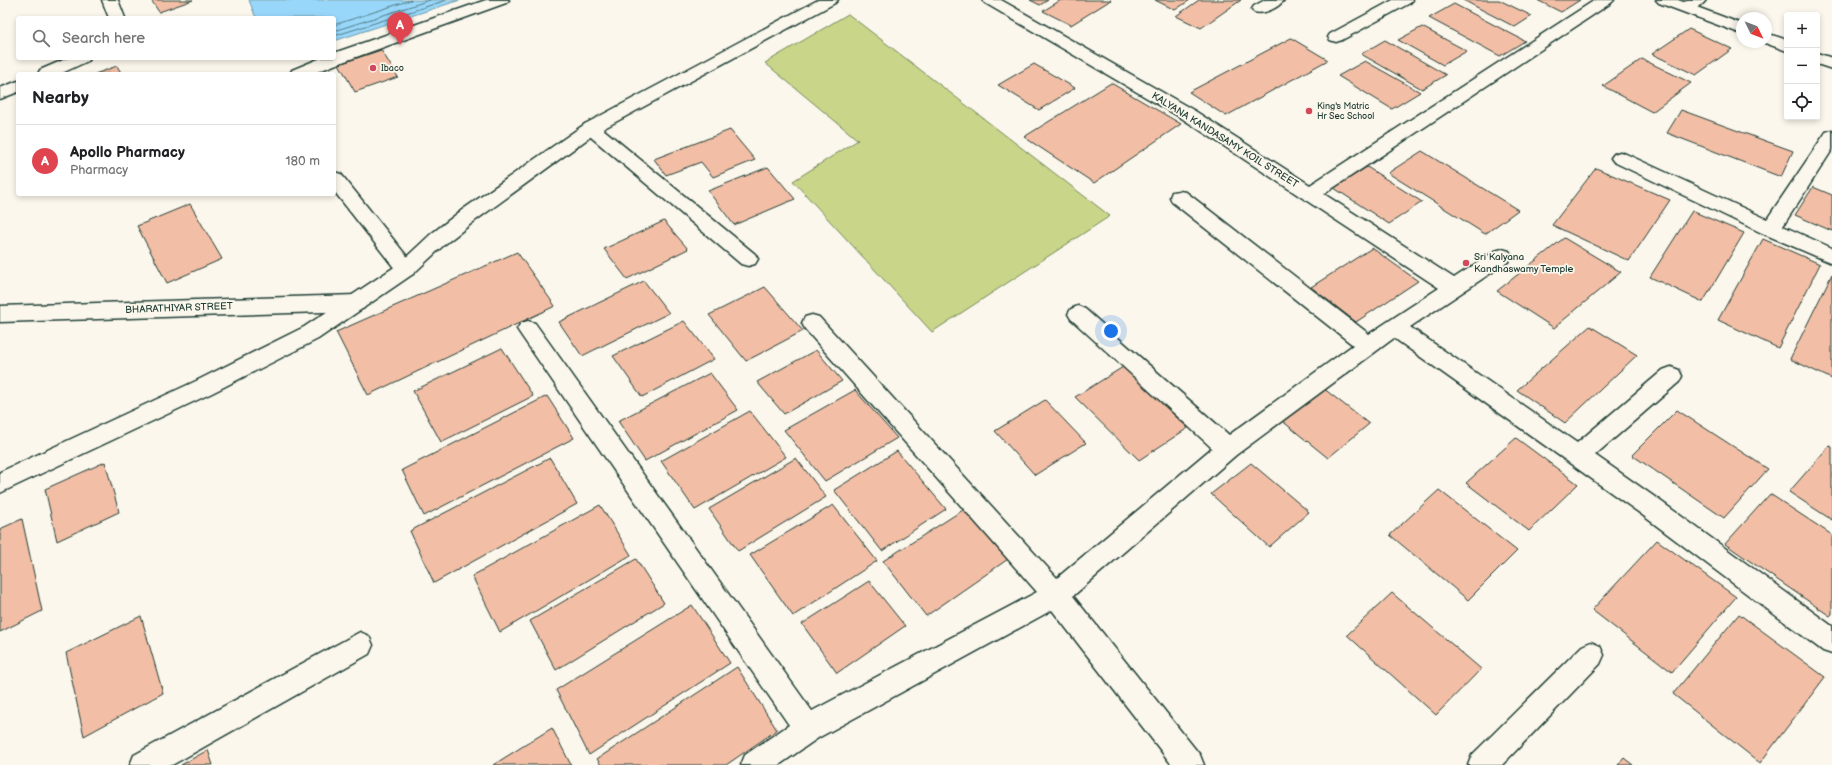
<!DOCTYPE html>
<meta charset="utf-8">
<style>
:root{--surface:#fff;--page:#f6f6f6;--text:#202124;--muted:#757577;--line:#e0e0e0;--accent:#1a73e8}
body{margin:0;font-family:"Balsamiq Sans",sans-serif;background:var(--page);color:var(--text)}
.controls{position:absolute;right:12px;top:12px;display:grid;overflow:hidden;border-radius:4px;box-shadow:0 2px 6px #0003}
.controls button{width:36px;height:36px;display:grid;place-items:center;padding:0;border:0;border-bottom:1px solid var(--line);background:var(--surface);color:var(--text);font:20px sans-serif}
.compass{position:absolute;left:1736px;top:12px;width:36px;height:36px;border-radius:50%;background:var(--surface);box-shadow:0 2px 6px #0003;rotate:133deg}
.you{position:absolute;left:1111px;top:331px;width:14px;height:14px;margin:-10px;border:3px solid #fff;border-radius:50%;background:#1a73e8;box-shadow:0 0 0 6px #1a73e833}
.badge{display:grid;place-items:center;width:26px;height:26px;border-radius:50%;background:var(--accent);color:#fff;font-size:13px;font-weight:700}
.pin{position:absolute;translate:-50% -33px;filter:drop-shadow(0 1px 2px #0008)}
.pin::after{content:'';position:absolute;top:21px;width:14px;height:12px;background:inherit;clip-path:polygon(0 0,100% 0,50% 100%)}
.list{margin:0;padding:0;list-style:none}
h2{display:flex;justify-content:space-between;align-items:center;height:52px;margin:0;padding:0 16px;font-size:17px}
h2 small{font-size:13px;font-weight:400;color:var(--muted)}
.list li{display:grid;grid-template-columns:26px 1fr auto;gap:12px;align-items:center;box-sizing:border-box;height:72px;padding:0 16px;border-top:1px solid var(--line)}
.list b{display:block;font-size:15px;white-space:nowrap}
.list p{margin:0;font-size:13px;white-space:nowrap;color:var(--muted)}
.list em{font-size:13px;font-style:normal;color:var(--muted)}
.icon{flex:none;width:22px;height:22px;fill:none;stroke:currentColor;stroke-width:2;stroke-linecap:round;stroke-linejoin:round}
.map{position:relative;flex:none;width:1832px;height:765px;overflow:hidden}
.search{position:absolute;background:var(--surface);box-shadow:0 2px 6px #0003;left:16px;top:16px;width:320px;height:44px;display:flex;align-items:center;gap:10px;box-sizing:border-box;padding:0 14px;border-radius:4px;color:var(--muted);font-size:15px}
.panel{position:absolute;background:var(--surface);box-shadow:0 2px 6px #0003;left:16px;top:72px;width:320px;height:124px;border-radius:4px}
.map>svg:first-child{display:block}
</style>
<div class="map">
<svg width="1832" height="765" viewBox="0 0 1832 765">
<rect width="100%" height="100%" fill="#fbf7ec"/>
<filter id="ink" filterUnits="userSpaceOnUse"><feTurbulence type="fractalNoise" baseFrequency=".025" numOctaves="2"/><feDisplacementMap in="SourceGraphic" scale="8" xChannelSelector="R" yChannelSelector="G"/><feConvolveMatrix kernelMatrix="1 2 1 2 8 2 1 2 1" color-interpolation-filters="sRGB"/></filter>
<g filter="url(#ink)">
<polygon fill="#c9d588" stroke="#74895e" points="848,14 1110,216 932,332 793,181 858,140 765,63"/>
<polygon fill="#99d7fa" stroke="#6899ab" points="249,0 460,0 334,41 334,18 256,18"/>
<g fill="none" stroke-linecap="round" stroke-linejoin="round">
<g stroke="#507b83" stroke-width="1">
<polyline points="334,25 411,0"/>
<polyline points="334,31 430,0"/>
<polyline points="334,36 447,0"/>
</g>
</g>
<g fill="#f3bea6" stroke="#1f3d34">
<polygon points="151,0 193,0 159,12"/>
<polygon points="1030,0 1048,0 1040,5"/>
<polygon points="1061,0 1111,0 1071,25 1043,11"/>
<polygon points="1155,0 1190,0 1175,10"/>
<polygon points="1199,0 1241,0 1201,28 1176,16"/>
<polygon points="1463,0 1499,0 1532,16 1515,27"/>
<polygon points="1537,0 1580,0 1561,12"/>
<polygon points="1454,4 1525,41 1500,56 1429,18"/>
<polygon points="1422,27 1467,51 1443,65 1398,40"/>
<polygon points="1689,29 1732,49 1696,75 1652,54"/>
<polygon points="1291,38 1328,60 1226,116 1189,92"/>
<polygon points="1385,40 1446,75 1422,89 1361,54"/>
<polygon points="381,50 398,77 355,92 339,64"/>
<polygon points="1642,59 1691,83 1652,112 1603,86"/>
<polygon points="1365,61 1420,92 1392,109 1338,76"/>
<polygon points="1034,64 1075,88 1039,110 998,85"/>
<polygon points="117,66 122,74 95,74"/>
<polygon points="1111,83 1181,124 1094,183 1024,137"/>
<polygon points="1681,110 1793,151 1781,177 1667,133"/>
<polygon points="730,130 755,160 713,177 701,162 666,175 654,159"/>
<polygon points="1422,151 1518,210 1485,234 1388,173"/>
<polygon points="768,167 795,199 734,225 708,191"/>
<polygon points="1367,167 1422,202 1389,224 1334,188"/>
<polygon points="1596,168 1670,200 1629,261 1552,225"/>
<polygon points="1813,187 1832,195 1832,231 1795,215"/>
<polygon points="190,204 222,259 167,283 137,226"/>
<polygon points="1692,211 1744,233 1703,302 1650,277"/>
<polygon points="664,221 688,249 627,279 604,249"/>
<polygon points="1564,238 1621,272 1554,328 1497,291"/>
<polygon points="1763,239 1820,264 1778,348 1718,320"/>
<polygon points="1372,248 1418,281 1356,322 1311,287"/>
<polygon points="517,252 555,306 368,395 336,332"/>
<polygon points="1832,274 1832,379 1790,359"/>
<polygon points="644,281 669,313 582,356 559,322"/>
<polygon points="765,287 803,331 746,361 709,315"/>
<polygon points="684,321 714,359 642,397 613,356"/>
<polygon points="1590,326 1637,355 1565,423 1517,390"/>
<polygon points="502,348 533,396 441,442 413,391"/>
<polygon points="816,350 842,381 784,414 757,382"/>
<polygon points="1123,367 1188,428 1139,460 1075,397"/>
<polygon points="710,373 738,410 645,461 618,421"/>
<polygon points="1323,388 1369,424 1328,458 1281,420"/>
<polygon points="855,390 897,438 825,481 784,430"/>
<polygon points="547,396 574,438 424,516 402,470"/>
<polygon points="1045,400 1086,443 1035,475 995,431"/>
<polygon points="1677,410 1768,469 1724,518 1632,455"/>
<polygon points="750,411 786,457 695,510 661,461"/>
<polygon points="1516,438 1578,484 1529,531 1466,483"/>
<polygon points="1829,446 1832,447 1832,520 1789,492"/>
<polygon points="897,451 946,509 882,551 834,490"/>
<polygon points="550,458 577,504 434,583 410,531"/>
<polygon points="796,458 826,497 738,551 709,509"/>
<polygon points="105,462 119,512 57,541 45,489"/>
<polygon points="1251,463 1309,512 1269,547 1211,494"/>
<polygon points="1439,490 1517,551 1468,600 1390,535"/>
<polygon points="1770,494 1832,535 1832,614 1830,616 1725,544"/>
<polygon points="600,505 631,555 500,632 472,576"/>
<polygon points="833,505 877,561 793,616 750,555"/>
<polygon points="966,508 1011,557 926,616 883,561"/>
<polygon points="22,519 42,611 0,632 0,529"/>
<polygon points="1657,540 1736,597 1672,672 1592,610"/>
<polygon points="636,559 664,603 556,670 530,621"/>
<polygon points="869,581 905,626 837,673 802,624"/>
<polygon points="1392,593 1481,669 1436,715 1347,635"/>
<polygon points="692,605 730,663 589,755 556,690"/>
<polygon points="1739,614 1825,677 1760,763 1673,694"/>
<polygon points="141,616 163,693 84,736 66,653"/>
<polygon points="737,667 777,730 726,765 601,765 597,759"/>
<polygon points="552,728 571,765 493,765"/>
<polygon points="208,750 213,765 181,765"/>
<polygon points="1624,758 1633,765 1618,765"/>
</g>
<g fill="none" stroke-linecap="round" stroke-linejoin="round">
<g stroke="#1f3d34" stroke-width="3">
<g id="street">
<polygon points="102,0 118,0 125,18 109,18"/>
<polygon points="486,0 509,0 506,3 334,65 312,74 290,74 292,70 321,58 334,58 334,53"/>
<polygon points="982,0 1001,0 1195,111 1310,185 1595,0 1614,0 1611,3 1324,194 1454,278 1495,251 1502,249 1509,251 1512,256 1509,261 1410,327 1577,443 1663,370 1671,367 1679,370 1682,376 1679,382 1595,455 1659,500 1832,626 1832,654 1823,651 1641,514 1394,338 1236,455 1073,596 1200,755 1204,765 1172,765 1052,610 818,738 779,765 741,765 745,755 789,725 521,335 517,329 521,323 528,321 535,323 812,711 1037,592 805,329 802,323 805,317 812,315 819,317 1057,578 1212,448 1071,319 1068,314 1071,309 1078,306 1085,309 1229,435 1353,345 1172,202 1170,197 1172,192 1179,191 1186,192 1369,334 1439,288 1183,119 985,3"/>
<path d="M1265 0H1284C1278 8 1264 15 1254 12L1252 9 1254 6Z"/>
<polygon points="1393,0 1413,0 1410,3 1342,40 1336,42 1330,40 1328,37 1330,34"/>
<path d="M1687 0H1706C1700 8 1690 13 1680 10L1678 7Z"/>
<polygon points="68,58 90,58 88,61 60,74 38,74 40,70"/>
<polygon points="18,81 18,92 0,99 0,88"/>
<polygon points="591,122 597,124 755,254 758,259 755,264 748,266 741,264 585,132 582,128 585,124"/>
<polygon points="1832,130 1832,150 1783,226 1832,248 1832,263 1764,234 1614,162 1611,158 1614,154 1620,152 1626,154 1767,219 1826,132"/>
<polygon points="334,172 341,174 413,264 416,269 413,274 406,276 399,274 334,191"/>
<polygon points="357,295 364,298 367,303 364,308 357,311 0,322 0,306"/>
<polygon points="360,632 369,636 373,645 369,654 172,765 130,765 134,755"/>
<polygon points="1591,642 1600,646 1604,655 1600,664 1502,765 1468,765 1472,755 1582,646"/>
</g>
</g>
<g stroke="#1f3d34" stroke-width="3">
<g id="secondary">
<polygon points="818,0 838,0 835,3 597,132 476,220 445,244 413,274 318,339 212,393 0,493 0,472 196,381 304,327 399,264 431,234 462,210 585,124"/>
<polygon points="1656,0 1678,0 1742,24 1742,34 1659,3"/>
<polygon points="1766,33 1787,40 1787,51 1762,42 1766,42"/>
<polygon points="1817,53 1832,58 1832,69 1817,64"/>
</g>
</g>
<use href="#street" fill="#fbf7ec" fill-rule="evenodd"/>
<use href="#secondary" fill="#fbf7ec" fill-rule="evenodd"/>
</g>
</g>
<g fill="#d1495b" stroke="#fbf7ec" stroke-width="1.5">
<circle cx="373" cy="68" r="4"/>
<circle cx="1309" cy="111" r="4"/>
<circle cx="1466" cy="263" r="4"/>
</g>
<g text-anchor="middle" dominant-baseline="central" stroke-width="3.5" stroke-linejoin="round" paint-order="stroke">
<g font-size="9" fill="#1f3d34" stroke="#fbf7ec" text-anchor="start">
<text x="381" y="68">Ibaco</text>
<text x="1317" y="106">King's Matric<tspan x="1317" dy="10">Hr Sec School</tspan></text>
</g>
<g font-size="10" fill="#1f3d34" stroke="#fbf7ec">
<text transform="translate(1225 140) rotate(32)">KALYANA KANDASAMY KOIL STREET</text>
<text transform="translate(179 308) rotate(-2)">BHARATHIYAR STREET</text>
</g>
<g font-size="10" fill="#1f3d34" stroke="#fbf7ec" text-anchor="start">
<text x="1474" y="257">Sri Kalyana<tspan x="1474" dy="12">Kandhaswamy Temple</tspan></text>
</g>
</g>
</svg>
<div class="controls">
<button>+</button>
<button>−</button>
<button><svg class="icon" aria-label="locate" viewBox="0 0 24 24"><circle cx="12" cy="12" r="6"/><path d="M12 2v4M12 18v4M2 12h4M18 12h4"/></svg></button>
</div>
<svg class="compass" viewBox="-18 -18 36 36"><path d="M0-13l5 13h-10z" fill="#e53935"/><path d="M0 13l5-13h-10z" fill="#757577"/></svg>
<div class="you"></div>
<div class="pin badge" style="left:400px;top:45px;background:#e0444e">A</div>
<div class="search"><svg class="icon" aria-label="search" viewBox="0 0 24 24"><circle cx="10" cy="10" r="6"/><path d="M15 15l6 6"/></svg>Search here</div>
<section class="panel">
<h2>Nearby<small></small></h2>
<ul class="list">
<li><span class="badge" style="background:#e0444e">A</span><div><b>Apollo Pharmacy</b><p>Pharmacy</p></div><em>180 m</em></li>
</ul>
</section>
</div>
